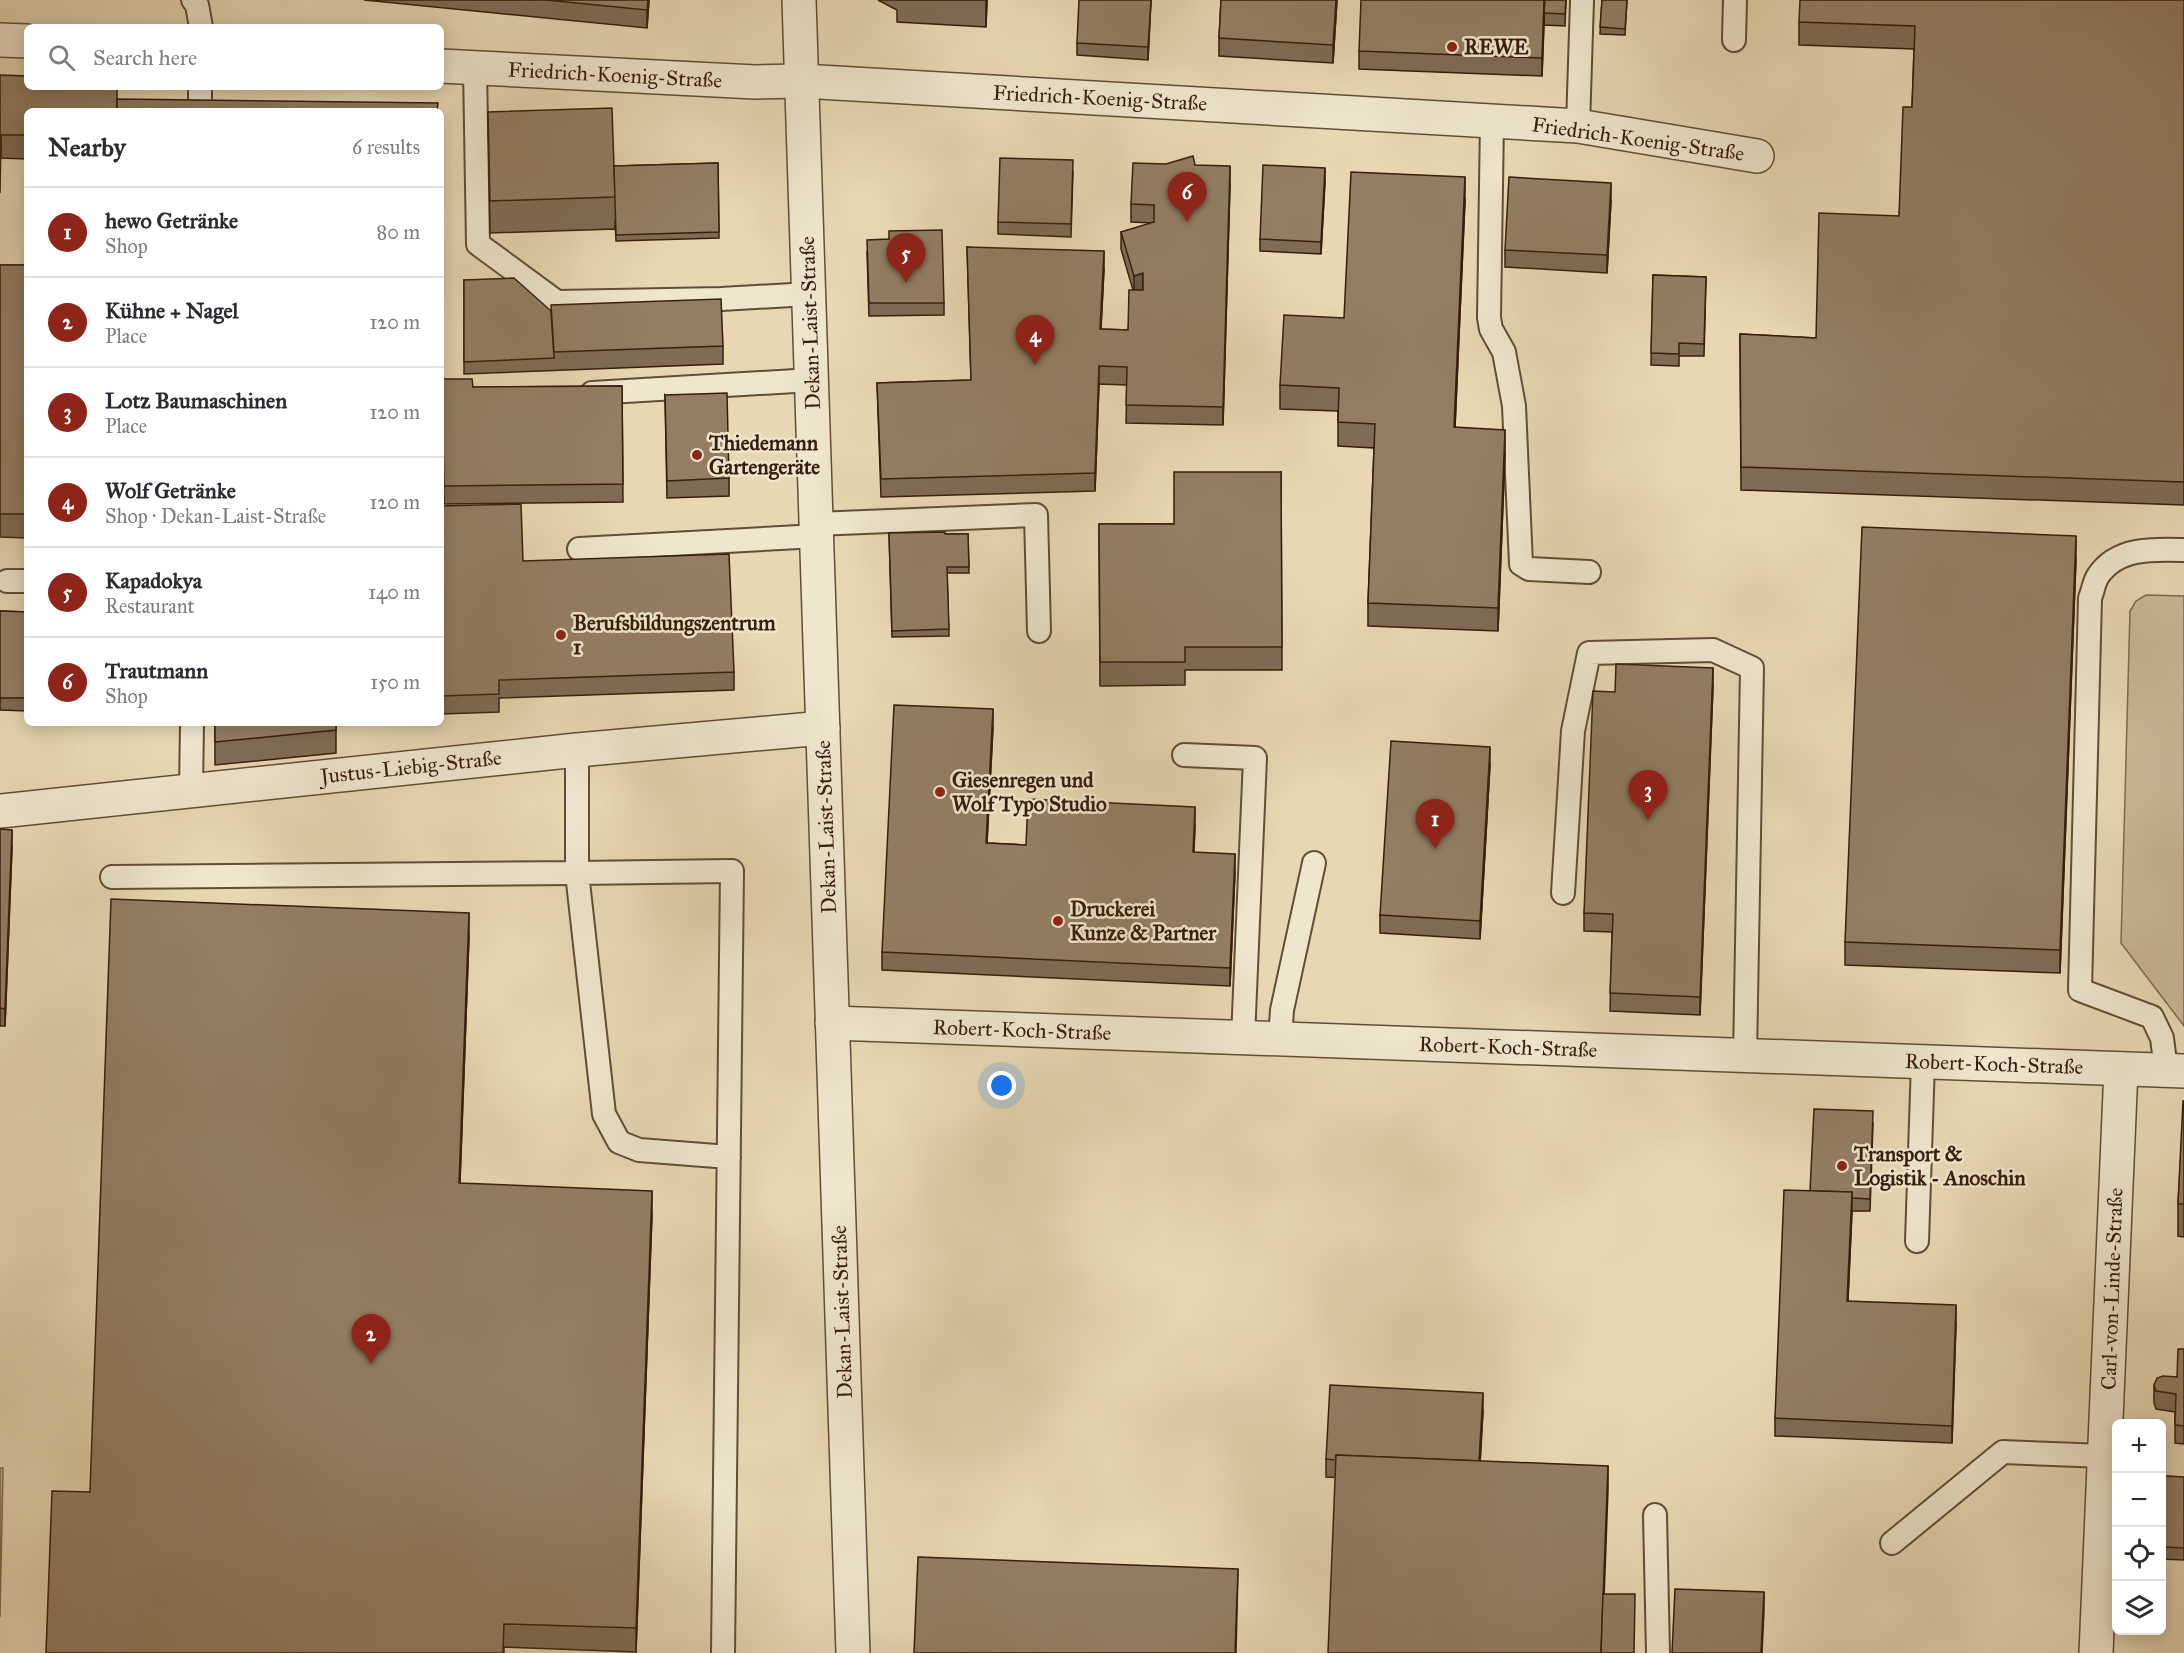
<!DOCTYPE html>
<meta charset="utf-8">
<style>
:root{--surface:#fff;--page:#f2f2f3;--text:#2b2b33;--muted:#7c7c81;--line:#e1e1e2;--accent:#8f2418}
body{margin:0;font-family:"IM FELL Great Primer",serif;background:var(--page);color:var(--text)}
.controls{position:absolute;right:18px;bottom:18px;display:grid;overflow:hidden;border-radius:9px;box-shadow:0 3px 15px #0003}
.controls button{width:54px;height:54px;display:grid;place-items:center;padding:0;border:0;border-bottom:2px solid var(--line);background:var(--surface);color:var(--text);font:30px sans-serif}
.you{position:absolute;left:1002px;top:1086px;width:21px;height:21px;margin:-15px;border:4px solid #fff;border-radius:50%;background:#1a73e8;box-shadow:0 0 0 9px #1a73e833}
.badge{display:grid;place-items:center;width:39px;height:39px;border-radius:50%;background:var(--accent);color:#fff;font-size:20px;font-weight:700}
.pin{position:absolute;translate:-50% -50px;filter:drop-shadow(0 2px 3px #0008)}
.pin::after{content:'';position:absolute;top:32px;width:21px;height:18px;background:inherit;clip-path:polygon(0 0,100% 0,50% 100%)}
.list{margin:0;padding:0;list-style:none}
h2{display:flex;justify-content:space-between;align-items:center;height:78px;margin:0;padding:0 24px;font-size:26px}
h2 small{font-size:20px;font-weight:400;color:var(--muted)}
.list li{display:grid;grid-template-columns:39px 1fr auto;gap:18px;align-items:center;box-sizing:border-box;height:90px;padding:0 24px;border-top:2px solid var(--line)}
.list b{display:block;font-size:22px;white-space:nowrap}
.list p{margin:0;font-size:20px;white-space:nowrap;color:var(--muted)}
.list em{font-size:20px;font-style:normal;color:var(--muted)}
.icon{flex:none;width:33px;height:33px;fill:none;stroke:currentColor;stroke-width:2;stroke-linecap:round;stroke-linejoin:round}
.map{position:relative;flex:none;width:2184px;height:1653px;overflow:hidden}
.search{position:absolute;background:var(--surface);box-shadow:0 3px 15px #0003;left:24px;top:24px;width:420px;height:66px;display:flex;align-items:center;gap:15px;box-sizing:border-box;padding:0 21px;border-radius:9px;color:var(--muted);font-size:22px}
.panel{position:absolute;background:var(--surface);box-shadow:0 3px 15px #0003;left:24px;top:108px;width:420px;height:618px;border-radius:9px}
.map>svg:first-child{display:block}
</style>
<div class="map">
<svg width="2184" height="1653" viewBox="0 0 2184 1653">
<rect width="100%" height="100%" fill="#e7d8b3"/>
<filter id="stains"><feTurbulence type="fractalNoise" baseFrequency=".00333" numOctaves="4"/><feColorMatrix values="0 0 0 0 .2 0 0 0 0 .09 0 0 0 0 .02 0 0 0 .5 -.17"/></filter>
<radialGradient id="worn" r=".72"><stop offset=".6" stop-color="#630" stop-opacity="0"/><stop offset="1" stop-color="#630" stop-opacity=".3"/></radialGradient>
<g fill="#c9b897" stroke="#806a52" stroke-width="1.5">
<polygon points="2146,595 2184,596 2184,1026 2121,943 2130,611 2136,601"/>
<polygon points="0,1468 3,1468 0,1617"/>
</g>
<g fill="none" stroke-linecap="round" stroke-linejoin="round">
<g stroke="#644c37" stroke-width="26">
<g id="lane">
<polyline points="193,0 197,5 201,27"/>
<polyline points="1734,40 1735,0"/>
<polyline points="475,68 478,244 557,302 721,299 809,294"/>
<polyline points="200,111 200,87"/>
<polyline points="1492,120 1489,318 1491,329 1504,352 1514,406 1521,564 1529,569 1589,572"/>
<polyline points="1578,126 1582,0"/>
<polyline points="592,393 812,380"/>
<polyline points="816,524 1036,515 1039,631"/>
<polyline points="579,549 817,536"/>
<polyline points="7,581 27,581"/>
<polyline points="1184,755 1255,758 1243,1038"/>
<polyline points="191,791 192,723"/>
<polyline points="112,877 577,873 577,750"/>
<polyline points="1563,893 1573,731 1589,653 1713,650 1752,668 1745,1056"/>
<polyline points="1280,1039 1282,1010 1314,863"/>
<path d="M2166 1070 2162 1038 2152 1017 2080 990 2090 598C2093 591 2094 582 2098 576 2117 547 2154 549 2184 550"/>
<polyline points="1917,1241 1923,1062"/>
<polyline points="1655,1515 1658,1653"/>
<polyline points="1892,1543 2003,1452 2105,1456"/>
<polyline points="723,1653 732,871 577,873 604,1114 619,1142 639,1150 729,1157"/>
</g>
</g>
<g stroke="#644c37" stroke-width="36">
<g id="street">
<polyline points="799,0 853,1653"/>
<polyline points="0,40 27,41"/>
<polyline points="441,66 755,82 802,81 1578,126 1757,156"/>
<polyline points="0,811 577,750 823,728"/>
<polyline points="832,1023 2184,1071"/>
<polyline points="2096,1653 2121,1069"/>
</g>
</g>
<use href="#lane" stroke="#efe6ce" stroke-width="22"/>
<use href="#street" stroke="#efe6ce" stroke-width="33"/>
</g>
<g fill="#7e6c56" stroke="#381d0e" stroke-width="1.5">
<polygon points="364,0 649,0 647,28"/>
<polygon points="878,0 987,0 986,27 897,22 897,10"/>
<polygon points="1151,0 1148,60 1077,55 1077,43"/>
<polygon points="1221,0 1337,0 1333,63 1219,56 1219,38"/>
<polygon points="1566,0 1565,26 1544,25 1544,20 1542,76 1359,69 1359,51"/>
<polygon points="1602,0 1627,0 1625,35 1600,34"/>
<polygon points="2184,0 2184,505 1741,490 1740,334 1816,338 1899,216 1912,107 1914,49 1799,45 1799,22"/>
<polygon points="0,75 27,111 27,159 1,158"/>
<polygon points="488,112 614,166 718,163 719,238 616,241 615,220 615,229 490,233"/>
<polygon points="1195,165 1230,184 1223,425 1126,423 1127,385 1099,384 1095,491 881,497 877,383 971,380 967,247 1104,269 1101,329 1128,330 1133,290 1121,249 1121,232 1153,223 1131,222 1131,204"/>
<polygon points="1073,172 1071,237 998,234 998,222"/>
<polygon points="1325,181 1321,254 1260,251 1260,239"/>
<polygon points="1465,200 1455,427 1505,453 1498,631 1368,626 1368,603 1374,448 1338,446 1338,411 1280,409 1280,385 1344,318"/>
<polygon points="1611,201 1607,273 1505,267 1505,250"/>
<polygon points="889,239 944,303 944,315 869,316 867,252"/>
<polygon points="0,265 27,265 27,538 0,537"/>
<polygon points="1653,275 1706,277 1704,356 1679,356 1679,366 1651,365"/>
<polygon points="464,280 551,311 723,346 723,364 464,374"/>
<polygon points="442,379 473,387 622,386 623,502 444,504"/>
<polygon points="665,395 729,478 729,496 667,498"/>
<polygon points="1281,472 1282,670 1185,670 1185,685 1100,686 1099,524 1174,524"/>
<polygon points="441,506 523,561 734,672 734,690 499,698 499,712 441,714"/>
<polygon points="889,533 968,534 969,573 947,573 949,636 892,637"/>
<polygon points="2076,559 2060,973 1845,965 1845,942"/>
<polygon points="0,611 27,612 27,711 0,710"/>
<polygon points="1713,686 1700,1015 1610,1011 1612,932 1584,931 1584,913 1615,692"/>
<polygon points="215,723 336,723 336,753 215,765"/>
<polygon points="993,727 987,843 1026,845 1195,825 1194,852 1235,872 1230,986 882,970 882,952"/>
<polygon points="1490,765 1480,939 1380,933 1380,915"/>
<polygon points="0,829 12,847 5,1026 0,1026"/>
<polygon points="469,936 460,1184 652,1214 636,1652 504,1647 504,1653 46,1653 90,1492"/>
<polygon points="2184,1101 2184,1237 2178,1236 2178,1204"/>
<polygon points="1873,1124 1870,1211 1852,1211 1848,1301 1956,1323 1952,1443 1775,1436 1775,1418 1810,1191"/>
<polygon points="2184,1349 2184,1444 2175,1443 2175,1412 2156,1409 2154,1403 2154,1385 2177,1377"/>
<polygon points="1483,1411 1480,1461 1608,1490 1326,1477 1326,1459"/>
<polygon points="2162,1476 2184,1477 2184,1560 2162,1559"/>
</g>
<g fill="#675846" stroke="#381d0e" stroke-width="1.5">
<polygon points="648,0 649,0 647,28 647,10"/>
<polygon points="986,0 987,0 986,27"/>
<polygon points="1151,0 1148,60 1148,47"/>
<polygon points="1336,0 1337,0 1333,63 1333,45"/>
<polygon points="1544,0 1545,0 1542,76 1542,58"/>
<polygon points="1230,166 1230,184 1223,425 1223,407"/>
<polygon points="1325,168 1325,181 1321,254 1321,242"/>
<polygon points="1465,177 1465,200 1454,450 1454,427"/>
<polygon points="1611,183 1611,201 1607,273 1607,255"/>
<polygon points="1104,251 1104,269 1100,346 1100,329"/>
<polygon points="1143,273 1143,291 1134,294 1134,276"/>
<polygon points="1099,366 1099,384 1095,491 1095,473"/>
<polygon points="1505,430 1505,453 1498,631 1498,608"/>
<polygon points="2076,536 2076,559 2060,973 2060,950"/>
<polygon points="1713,668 1713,686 1700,1015 1700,997"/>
<polygon points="993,709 993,727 986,861 986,843"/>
<polygon points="1490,747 1490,765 1480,939 1480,921"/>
<polygon points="1195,807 1195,825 1193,870 1193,852"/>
<polygon points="12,830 12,847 5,1026 5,1009"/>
<polygon points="1235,854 1235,872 1230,986 1230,968"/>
<polygon points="469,913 469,936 459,1207 459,1183"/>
<polygon points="652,1191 652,1214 636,1652 636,1628"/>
<polygon points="1852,1192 1852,1210 1847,1319 1847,1301"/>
<polygon points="1956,1305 1956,1323 1952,1443 1952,1426"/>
<polygon points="1483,1393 1483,1411 1479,1485 1479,1467"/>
<polygon points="1608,1466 1608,1490 1602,1653 1601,1653"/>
<polygon points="1238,1569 1236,1653 1235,1653"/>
<polygon points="1764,1592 1764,1610 1762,1653 1761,1653"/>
</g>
<g fill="#937e64" stroke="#381d0e" stroke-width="1.5">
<polygon points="546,0 648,0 647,10"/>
<polygon points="1079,0 1151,0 1148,47 1077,43"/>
<polygon points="1221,0 1336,0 1333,45 1219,38"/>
<polygon points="1361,0 1544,0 1542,58 1359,51"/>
<polygon points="1545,0 1566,0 1565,14 1544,13"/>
<polygon points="1602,0 1627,0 1625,29 1600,27"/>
<polygon points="1800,0 2184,0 2184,482 1741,467 1740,334 1816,338 1819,213 1899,216 1903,107 1912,107 1915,26 1799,22"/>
<polygon points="0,75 27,76 27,87 117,87 117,111 27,111 27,135 1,135 0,193"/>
<polygon points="117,99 438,103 437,111 117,111"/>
<polygon points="612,108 615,197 490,201 488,112"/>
<polygon points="1193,156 1195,165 1230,166 1223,407 1126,405 1127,367 1099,366 1095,473 881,479 877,383 971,380 967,247 1104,251 1100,329 1128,330 1129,290 1143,290 1143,273 1134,276 1121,232 1154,222 1154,205 1131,204 1133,163 1166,164"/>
<polygon points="1000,158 1073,160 1071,224 998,222"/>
<polygon points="718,163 719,232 616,235 614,166"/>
<polygon points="1263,165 1325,168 1321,242 1260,239"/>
<polygon points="1351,172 1465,177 1454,427 1505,430 1498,608 1368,603 1375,424 1338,422 1339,388 1280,385 1284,315 1344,318"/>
<polygon points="1509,177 1611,183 1607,255 1505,250"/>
<polygon points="942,230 944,303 869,303 867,240 889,239 889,231"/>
<rect x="0" y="265" width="27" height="249"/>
<polygon points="1653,275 1706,277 1704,344 1679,343 1679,354 1651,353"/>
<polygon points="514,278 551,311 554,358 464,362 464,280"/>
<polygon points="721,299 723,346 554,352 551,305"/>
<polygon points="442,379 472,379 473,387 622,386 623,484 444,486"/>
<polygon points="727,393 729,478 667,481 665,395"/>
<polygon points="1174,472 1281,472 1282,647 1185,647 1185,662 1100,662 1099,524 1174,524"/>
<polygon points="521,504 523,561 729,554 734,672 499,680 499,694 441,696 441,506"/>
<polygon points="1862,527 2076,536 2060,950 1845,942"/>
<polygon points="945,532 945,534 968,534 969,567 947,567 949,629 892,631 889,533"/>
<polygon points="0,611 27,612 27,698 0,698"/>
<polygon points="1616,664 1713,668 1700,997 1610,993 1613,914 1584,913 1593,691 1615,692"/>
<polygon points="894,705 993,709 986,843 1026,845 1028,799 1195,807 1193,852 1235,854 1230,968 882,952"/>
<polygon points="215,723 336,723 336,730 215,742"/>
<polygon points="1391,741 1490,747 1480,921 1380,915"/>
<polygon points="0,829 12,830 5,1009 0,1008"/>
<polygon points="111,899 469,913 459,1183 652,1191 636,1628 504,1624 503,1653 46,1653 52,1491 90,1492"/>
<polygon points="2183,1101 2184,1101 2184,1204 2178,1204"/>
<polygon points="1814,1109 1873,1111 1870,1199 1852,1198 1852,1192 1810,1191"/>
<polygon points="1784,1190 1852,1192 1847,1301 1956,1305 1952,1426 1775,1418"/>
<polygon points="2178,1349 2184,1349 2184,1426 2175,1425 2176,1394 2156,1391 2154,1385 2157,1378 2163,1376 2177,1377"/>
<polygon points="1330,1385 1483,1393 1479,1461 1336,1455 1336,1460 1326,1459"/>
<polygon points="1336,1455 1608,1466 1601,1653 1328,1653"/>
<polygon points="2162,1476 2184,1477 2184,1548 2162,1547"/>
<polygon points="918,1557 1238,1569 1235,1653 914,1653"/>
<polygon points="1675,1589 1764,1592 1761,1653 1672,1653"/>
<polygon points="1603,1594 1635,1594 1634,1653 1601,1653"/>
</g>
<g fill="#8f2418" stroke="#efe6ce" stroke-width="2">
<circle cx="1452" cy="47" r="6"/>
<circle cx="697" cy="455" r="6"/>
<circle cx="561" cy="635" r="6"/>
<circle cx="940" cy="792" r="6"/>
<circle cx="1058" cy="921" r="6"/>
<circle cx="1842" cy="1166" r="6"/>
</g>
<g text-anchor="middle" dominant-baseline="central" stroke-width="5" stroke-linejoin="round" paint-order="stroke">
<g font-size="21" font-weight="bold" fill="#381d0e" stroke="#efe6ce" text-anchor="start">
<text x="1464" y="47">REWE</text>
<text x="709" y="443">Thiedemann<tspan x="709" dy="24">Gartengeräte</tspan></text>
<text x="573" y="623">Berufsbildungszentrum<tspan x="573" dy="24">1</tspan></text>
<text x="952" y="780">Giesenregen und<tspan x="952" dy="24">Wolf Typo Studio</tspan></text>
<text x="1070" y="909">Druckerei<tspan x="1070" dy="24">Kunze &amp; Partner</tspan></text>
<text x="1854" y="1154">Transport &amp;<tspan x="1854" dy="24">Logistik - Anoschin</tspan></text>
</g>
<g font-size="21" fill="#381d0e" stroke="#efe6ce">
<text transform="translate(615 75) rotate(3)">Friedrich-Koenig-Straße</text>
<text transform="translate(1100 98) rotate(3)">Friedrich-Koenig-Straße</text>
<text transform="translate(1638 139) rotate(8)">Friedrich-Koenig-Straße</text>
<text transform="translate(810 323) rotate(-92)">Dekan-Laist-Straße</text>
<text transform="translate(411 767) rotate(-6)">Justus-Liebig-Straße</text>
<text transform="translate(826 827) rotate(-92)">Dekan-Laist-Straße</text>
<text transform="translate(1022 1030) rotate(2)">Robert-Koch-Straße</text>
<text transform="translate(1508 1047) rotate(2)">Robert-Koch-Straße</text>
<text transform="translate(1994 1064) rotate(2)">Robert-Koch-Straße</text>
<text transform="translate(2112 1289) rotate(-88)">Carl-von-Linde-Straße</text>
<text transform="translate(842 1312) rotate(-92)">Dekan-Laist-Straße</text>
</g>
</g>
<rect width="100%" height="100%" filter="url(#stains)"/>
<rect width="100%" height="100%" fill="url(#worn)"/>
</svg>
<div class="controls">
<button>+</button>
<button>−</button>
<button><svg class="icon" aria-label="locate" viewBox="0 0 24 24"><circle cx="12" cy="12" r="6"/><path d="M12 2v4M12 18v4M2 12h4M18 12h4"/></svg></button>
<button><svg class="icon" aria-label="layers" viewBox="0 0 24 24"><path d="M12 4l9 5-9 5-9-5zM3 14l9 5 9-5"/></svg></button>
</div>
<div class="you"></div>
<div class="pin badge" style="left:1435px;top:849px">1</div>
<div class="pin badge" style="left:371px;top:1364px">2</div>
<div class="pin badge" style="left:1648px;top:820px">3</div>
<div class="pin badge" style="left:1035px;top:365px">4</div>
<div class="pin badge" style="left:906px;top:283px">5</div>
<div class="pin badge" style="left:1187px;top:222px">6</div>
<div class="search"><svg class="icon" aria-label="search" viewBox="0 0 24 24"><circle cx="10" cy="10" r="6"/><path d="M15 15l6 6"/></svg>Search here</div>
<section class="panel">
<h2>Nearby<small>6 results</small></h2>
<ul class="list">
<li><span class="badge">1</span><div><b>hewo Getränke</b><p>Shop</p></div><em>80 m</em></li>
<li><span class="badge">2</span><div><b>Kühne + Nagel</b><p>Place</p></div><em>120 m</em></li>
<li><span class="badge">3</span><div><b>Lotz Baumaschinen</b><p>Place</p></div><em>120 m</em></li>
<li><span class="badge">4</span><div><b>Wolf Getränke</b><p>Shop · Dekan-Laist-Straße</p></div><em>120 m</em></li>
<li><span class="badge">5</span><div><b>Kapadokya</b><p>Restaurant</p></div><em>140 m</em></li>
<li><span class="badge">6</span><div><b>Trautmann</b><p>Shop</p></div><em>150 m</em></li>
</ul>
</section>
</div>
